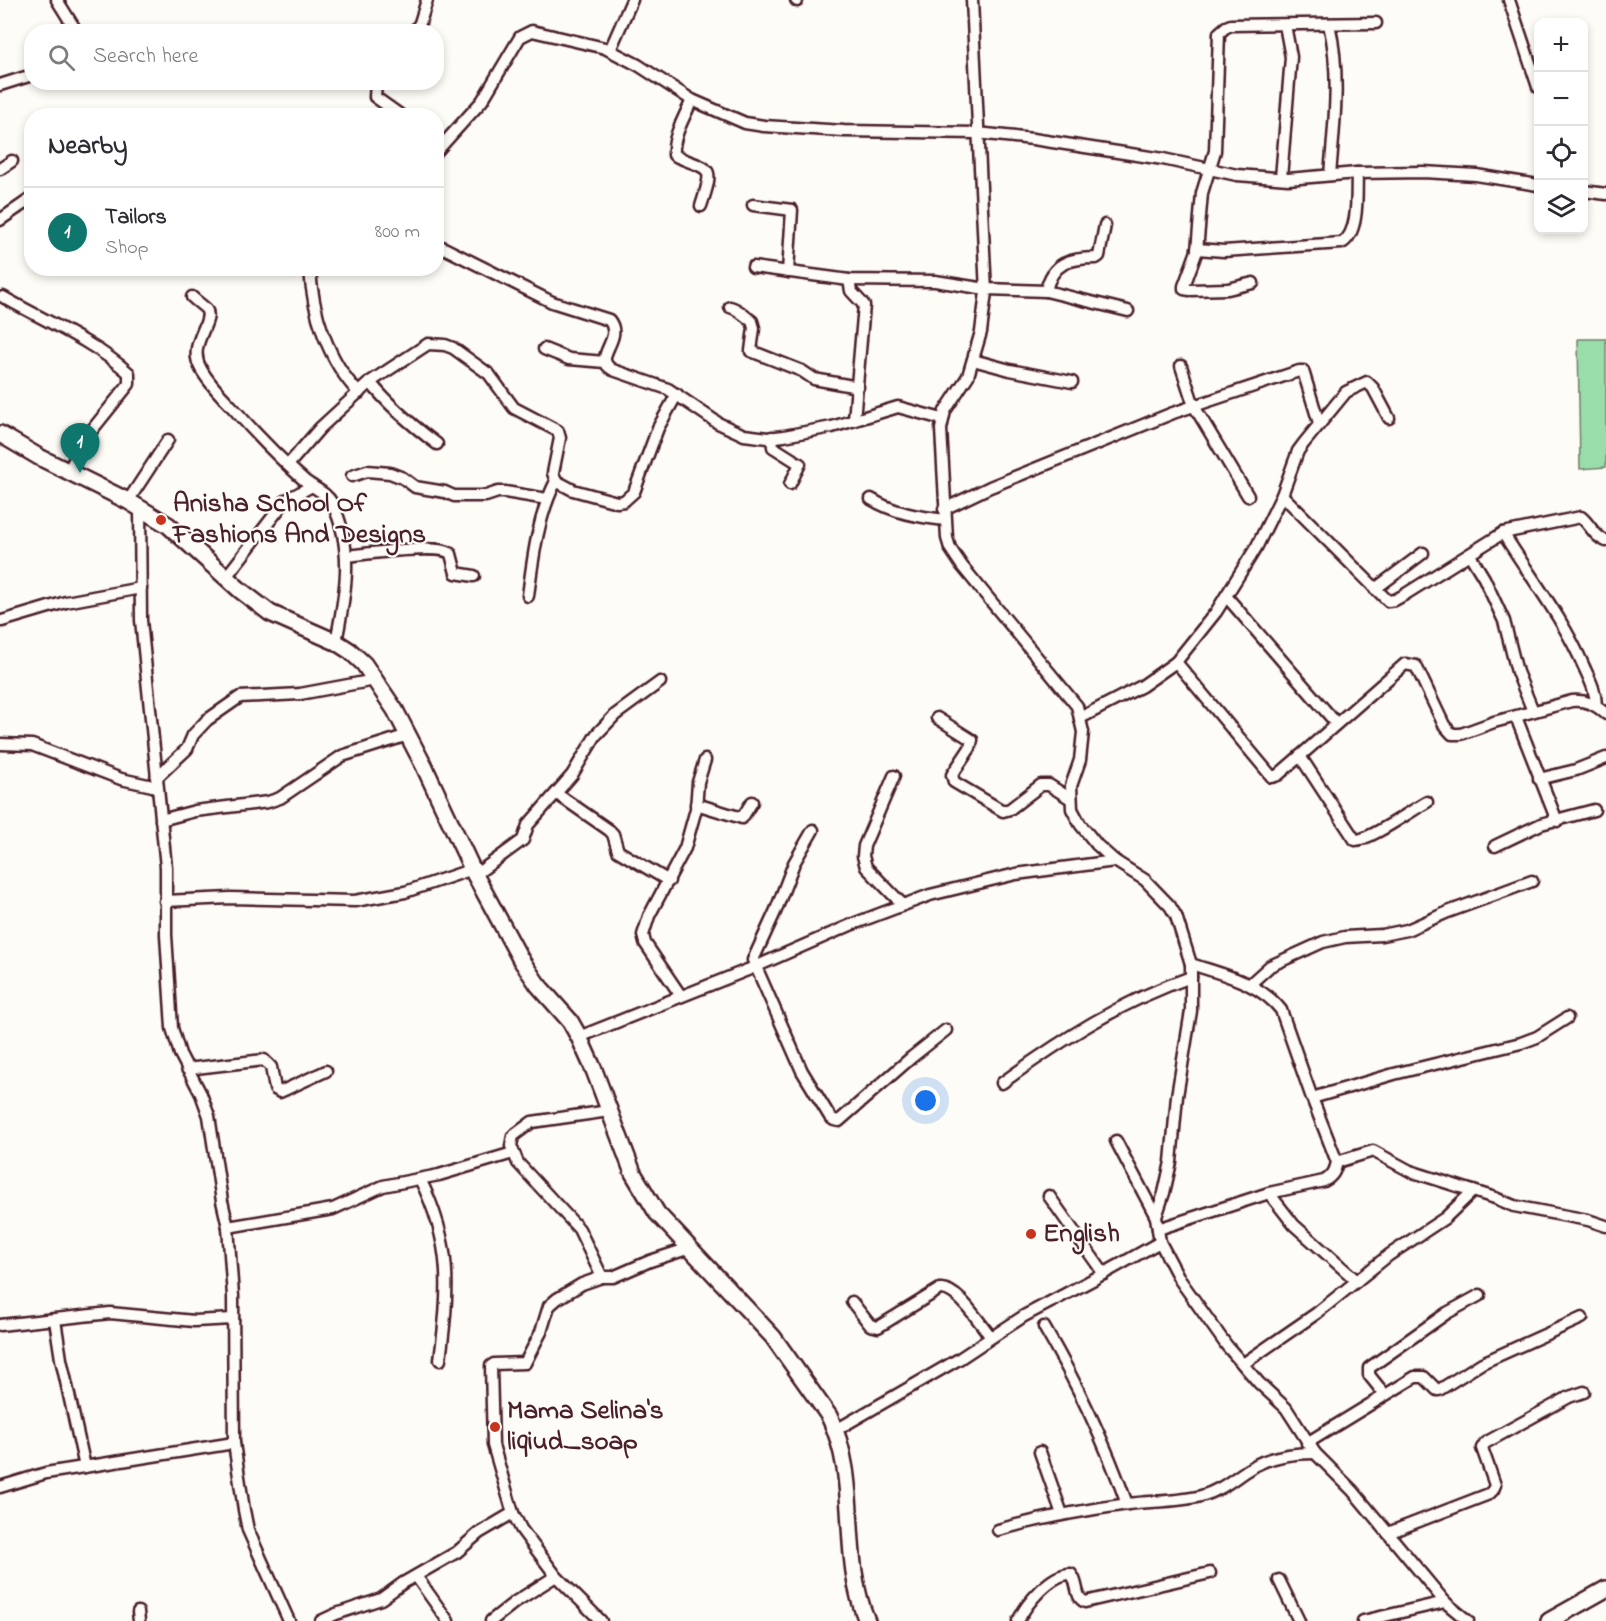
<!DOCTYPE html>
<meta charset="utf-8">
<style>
:root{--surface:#fff;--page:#f7f7f7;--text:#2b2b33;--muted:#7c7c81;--line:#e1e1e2;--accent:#0f766e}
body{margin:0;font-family:"Indie Flower",sans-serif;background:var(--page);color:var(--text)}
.controls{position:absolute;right:18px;top:18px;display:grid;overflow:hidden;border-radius:12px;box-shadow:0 3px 9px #0003}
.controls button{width:54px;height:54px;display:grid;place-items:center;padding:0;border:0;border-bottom:2px solid var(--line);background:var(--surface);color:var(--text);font:30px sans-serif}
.you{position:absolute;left:926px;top:1101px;width:21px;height:21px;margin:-15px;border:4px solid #fff;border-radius:50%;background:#1a73e8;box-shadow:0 0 0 9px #1a73e833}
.badge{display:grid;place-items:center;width:39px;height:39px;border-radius:50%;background:var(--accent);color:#fff;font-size:20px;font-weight:700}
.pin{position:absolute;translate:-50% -50px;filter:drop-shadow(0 2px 3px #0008)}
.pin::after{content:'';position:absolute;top:32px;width:21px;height:18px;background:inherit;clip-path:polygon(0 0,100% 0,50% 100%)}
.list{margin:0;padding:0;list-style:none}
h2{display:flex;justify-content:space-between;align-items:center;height:78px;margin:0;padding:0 24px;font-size:26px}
h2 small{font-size:20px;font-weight:400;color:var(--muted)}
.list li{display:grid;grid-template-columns:39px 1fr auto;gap:18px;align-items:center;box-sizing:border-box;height:90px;padding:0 24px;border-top:2px solid var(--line)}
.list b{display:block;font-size:22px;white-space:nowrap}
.list p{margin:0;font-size:20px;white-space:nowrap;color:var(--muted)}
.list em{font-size:20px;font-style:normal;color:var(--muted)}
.icon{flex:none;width:33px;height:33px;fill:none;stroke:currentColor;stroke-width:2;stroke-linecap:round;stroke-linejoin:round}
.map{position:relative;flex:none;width:1606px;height:1621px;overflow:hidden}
.search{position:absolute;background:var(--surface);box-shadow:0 3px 9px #0003;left:24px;top:24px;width:420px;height:66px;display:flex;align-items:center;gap:15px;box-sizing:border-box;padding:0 21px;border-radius:24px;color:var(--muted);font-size:22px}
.panel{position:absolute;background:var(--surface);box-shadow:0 3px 9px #0003;left:24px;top:108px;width:420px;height:168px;border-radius:24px}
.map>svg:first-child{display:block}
</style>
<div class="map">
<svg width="1606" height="1621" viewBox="0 0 1606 1621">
<rect width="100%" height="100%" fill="#fdfcf7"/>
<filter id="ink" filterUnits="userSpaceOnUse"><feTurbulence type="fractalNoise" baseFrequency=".0167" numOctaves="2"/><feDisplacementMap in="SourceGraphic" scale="12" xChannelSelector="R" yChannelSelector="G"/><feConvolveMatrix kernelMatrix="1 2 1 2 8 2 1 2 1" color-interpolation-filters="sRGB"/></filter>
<g filter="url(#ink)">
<polygon fill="#99deaa" stroke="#727e6a" stroke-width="1.5" points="1578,339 1606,339 1606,467 1580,469"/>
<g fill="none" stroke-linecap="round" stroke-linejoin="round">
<g stroke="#4a1f2b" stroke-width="15">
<g id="street">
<polyline points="57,0 77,32"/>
<polyline points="796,0 797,1"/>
<polyline points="972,0 986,292 981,332 968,376 945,411 941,429 947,538 950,548 962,566 1077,706 1083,732 1080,760 1071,786 1072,809 1080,824 1097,845 1115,861 1145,880 1170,906 1176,916 1191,964 1191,1011 1177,1096 1171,1162 1164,1193 1156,1217 1160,1242 1180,1280 1227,1346 1259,1383 1286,1408 1315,1453 1353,1491 1445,1602 1468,1621"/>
<polyline points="1509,0 1538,87"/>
<path d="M1329 24C1341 74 1334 125 1330 175"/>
<polyline points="414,32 420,23 427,0"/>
<polyline points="610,50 632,0"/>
<polyline points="376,82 375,97 399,114"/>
<polyline points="0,85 32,75"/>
<path d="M692 100C685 116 672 137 674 155 709 172 716 161 701 206"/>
<polyline points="436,152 482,101 520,37 532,31 605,48 638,65 692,100 745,123 764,126 844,131 977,133 1033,139 1163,159 1237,175 1288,179 1357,173 1423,172 1476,175 1538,185"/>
<polyline points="0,169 12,161"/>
<polyline points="1281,178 1291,57 1285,25"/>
<polyline points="1584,191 1606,194"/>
<polyline points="753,205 792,210 788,272"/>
<polyline points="0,220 32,198"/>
<path d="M436 244 552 302 609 320C625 340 590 357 613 370L668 389 718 423 744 435 768 438 784 436 832 427 898 407 942 419"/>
<path d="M1197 249 1224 251 1342 243C1360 232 1356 192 1357 173"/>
<polyline points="753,267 849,280 935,281 986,289 1046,291 1128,311"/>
<path d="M310 268C312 312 328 361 359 393"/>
<polyline points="849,280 851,291 864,305 854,420"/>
<polyline points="1253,283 1228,289 1190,290 1184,289 1184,286 1197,251 1202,193 1215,151 1219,33 1226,27 1231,25 1376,23"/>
<path d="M1046 291C1052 262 1071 258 1096 258L1099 256 1105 225"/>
<path d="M3 297C45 321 93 341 129 373V384L84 440 68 472"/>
<path d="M192 297C196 301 202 305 206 309 215 322 186 344 201 369 209 384 222 396 233 408 255 433 279 458 304 480 313 488 326 492 332 503 355 548 345 596 336 642"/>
<path d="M730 307C739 309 744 316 752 321L754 328 751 351 802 371 814 379 858 387"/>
<polyline points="544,349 569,359 605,362"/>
<polyline points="973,360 1010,370 1072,382"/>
<polyline points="1181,366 1194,406 1248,496"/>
<path d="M370 382C389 406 413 426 437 444"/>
<polyline points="772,437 773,447 800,464 790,484"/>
<polyline points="288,465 320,428 370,382 428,344 445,345 453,348 489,374 514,408 558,431 560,438 553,473 556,481 573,490 617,502 624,501 634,492 658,428 677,394"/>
<polyline points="352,476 367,471 390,473 403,478 415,487 445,492 454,496 486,496 498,492 505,492 547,499"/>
<path d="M1282 495 1388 601 1395 600 1404 595 1503 533 1581 517C1590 524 1594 537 1606 541"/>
<path d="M871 499C894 513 919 517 945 520"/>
<polyline points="128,501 168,440"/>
<polyline points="140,508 141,620 166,867 166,935 172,1028 180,1054 201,1094 209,1116 222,1201 228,1227 233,1296 234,1443 244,1510 248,1530 289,1621"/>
<polyline points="944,509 990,487 1173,413 1299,371 1303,371 1319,423"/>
<path d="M1503 533C1531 578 1563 618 1584 667 1590 680 1596 691 1596 706"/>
<polyline points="1470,555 1484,578 1504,621 1517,672 1533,711"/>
<path d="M347 556C364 554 442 543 451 554L456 573 474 576"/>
<polyline points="226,577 286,500 312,486"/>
<polyline points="1375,589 1423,553"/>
<path d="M528 596C533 557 538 516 556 481"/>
<polyline points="1226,596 1336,723"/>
<polyline points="2,621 66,602 141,588"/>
<path d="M1176 662 1272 777 1278 775 1300 756 1405 664 1416 666 1444 725 1452 734H1461L1494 722 1572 701C1586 700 1595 704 1606 714"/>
<polyline points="1516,717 1557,821"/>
<polyline points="937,718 972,740 970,748 952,775 954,782 1003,811 1010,809 1041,785 1049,785 1071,799"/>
<polyline points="1080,718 1142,686 1176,662 1216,612 1257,546 1282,495 1298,451 1304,443 1346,392 1367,382 1373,388 1389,418"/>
<polyline points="0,744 32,745 121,779 157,787"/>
<path d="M1300 756 1355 840C1369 841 1412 810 1427 802"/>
<polyline points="894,776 864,846 863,856 866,867 903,905"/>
<polyline points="156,778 187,749 193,735 207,720 240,697 300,694 375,680"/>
<polyline points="1539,779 1576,770 1606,758"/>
<polyline points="557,794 609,830 613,834 618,851 669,881"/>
<polyline points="696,804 742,818 752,802"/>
<polyline points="161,820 195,811 268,802 280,798 342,756 408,735"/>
<polyline points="813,830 794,863 776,910 753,960 802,1071 830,1117 834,1120 839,1121 912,1057 946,1030"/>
<polyline points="1495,846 1541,824 1594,810"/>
<polyline points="475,875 523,840 528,825 572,775 596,735 615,715 660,682"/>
<polyline points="165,901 230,898 355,901 405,892 473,869"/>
<polyline points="1250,984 1270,966 1323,942 1345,937 1382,935 1407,930 1448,912 1532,881"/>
<polyline points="681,996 645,943 643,935 649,916 685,848 696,809 698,782 705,760"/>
<polyline points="579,1037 755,967 853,924 930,895 1016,874 1115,861"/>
<polyline points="187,1069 264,1060 271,1067 275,1089 280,1092 326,1071"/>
<path d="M1002 1083C1061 1040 1122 1001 1191 977"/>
<polyline points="1312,1098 1394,1074 1521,1043 1537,1037 1567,1018"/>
<polyline points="1116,1141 1156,1217"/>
<polyline points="1337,1162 1373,1151 1410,1171 1495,1198 1514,1206 1588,1220 1606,1226"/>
<path d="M420 1179C453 1245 449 1289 440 1360"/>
<polyline points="1269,1193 1294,1225 1357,1281"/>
<polyline points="1049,1196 1104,1274"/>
<polyline points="228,1227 333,1209 383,1186 439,1175 513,1153"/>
<path d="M1158 1229 1269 1193 1324 1181C1333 1176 1335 1171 1337 1162L1312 1098 1281 1010C1259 982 1224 975 1191 964"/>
<polyline points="602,1277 579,1229 518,1163 511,1146 513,1136 532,1122 609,1111"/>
<path d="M852 1302 870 1325 878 1327 940 1289C958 1287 980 1324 991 1337"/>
<polyline points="55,1320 61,1359 85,1467"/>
<polyline points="0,1325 110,1313 194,1321 233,1319"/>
<path d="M1044 1327C1078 1385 1104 1440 1127 1504"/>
<polyline points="1243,1364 1317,1313 1389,1255 1445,1218 1473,1191"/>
<polyline points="1385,1395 1369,1375 1369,1368 1447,1313 1480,1295"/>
<polyline points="836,1430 959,1359 1024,1316 1094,1279 1160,1242"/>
<polyline points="1307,1443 1415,1377 1424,1377 1437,1390 1439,1390 1482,1363 1582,1318"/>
<polyline points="1040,1452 1062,1514"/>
<polyline points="0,1487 46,1473 234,1443"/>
<path d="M998 1530C1041 1518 1084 1510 1128 1504 1153 1501 1178 1502 1201 1496 1220 1491 1233 1479 1249 1469 1269 1456 1292 1453 1315 1453"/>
<polyline points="1388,1533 1489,1494 1493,1490 1495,1485 1482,1448 1485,1443 1569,1397 1584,1392"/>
<polyline points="416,1576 448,1621"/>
<polyline points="1279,1580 1299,1621"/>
<polyline points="138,1612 139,1621"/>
<polyline points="321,1621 336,1614 381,1599 403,1583 457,1552 479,1533 513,1513"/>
<polyline points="491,1621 515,1602 556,1576"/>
<polyline points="601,1621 556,1576 521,1529 513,1513 493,1445 491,1366 494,1364 525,1363 541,1332 549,1306 557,1299 582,1284 602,1277 613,1277 650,1261 690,1248"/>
<path d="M1018 1621C1026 1604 1051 1573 1071 1574 1079 1582 1074 1597 1085 1602L1210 1573"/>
<polyline points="1363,1621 1445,1602"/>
</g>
</g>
<g stroke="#4a1f2b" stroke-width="20">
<g id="secondary">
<path d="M0 434 39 457 128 501 168 525 240 590 270 613 336 642 350 651 364 664 395 710 424 766 475 875 521 960 538 985 570 1021 579 1037 594 1070 633 1173 657 1213 773 1337 829 1416C861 1480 839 1555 867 1621"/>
<polyline points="1549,1621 1606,1589"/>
</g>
</g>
<use href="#street" stroke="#fdfcf7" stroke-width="10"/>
<use href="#secondary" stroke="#fdfcf7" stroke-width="15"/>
</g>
</g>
<g fill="#c8321e" stroke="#fdfcf7" stroke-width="2">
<circle cx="161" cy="520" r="6"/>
<circle cx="1031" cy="1234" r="6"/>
<circle cx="495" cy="1427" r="6"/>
</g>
<g text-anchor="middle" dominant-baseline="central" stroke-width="4.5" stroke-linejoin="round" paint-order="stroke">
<g font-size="27" font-weight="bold" fill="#4a1f2b" stroke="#fdfcf7" text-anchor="start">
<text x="173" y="504">Anisha School Of<tspan x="173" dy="31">Fashions And Designs</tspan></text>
<text x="1043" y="1234">English</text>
<text x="507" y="1411">Mama Selina's<tspan x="507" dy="31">liqiud_soap</tspan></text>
</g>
</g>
</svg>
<div class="controls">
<button>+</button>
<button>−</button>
<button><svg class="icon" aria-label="locate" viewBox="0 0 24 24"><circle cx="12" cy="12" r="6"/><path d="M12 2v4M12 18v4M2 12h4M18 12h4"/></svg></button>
<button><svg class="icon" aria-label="layers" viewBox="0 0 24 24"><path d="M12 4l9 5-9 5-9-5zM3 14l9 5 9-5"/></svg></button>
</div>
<div class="you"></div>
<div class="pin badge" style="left:80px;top:473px">1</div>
<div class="search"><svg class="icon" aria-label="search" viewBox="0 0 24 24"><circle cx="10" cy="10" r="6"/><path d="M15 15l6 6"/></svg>Search here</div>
<section class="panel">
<h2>Nearby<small></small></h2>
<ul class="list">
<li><span class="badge">1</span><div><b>Tailors</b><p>Shop</p></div><em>800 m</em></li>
</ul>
</section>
</div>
